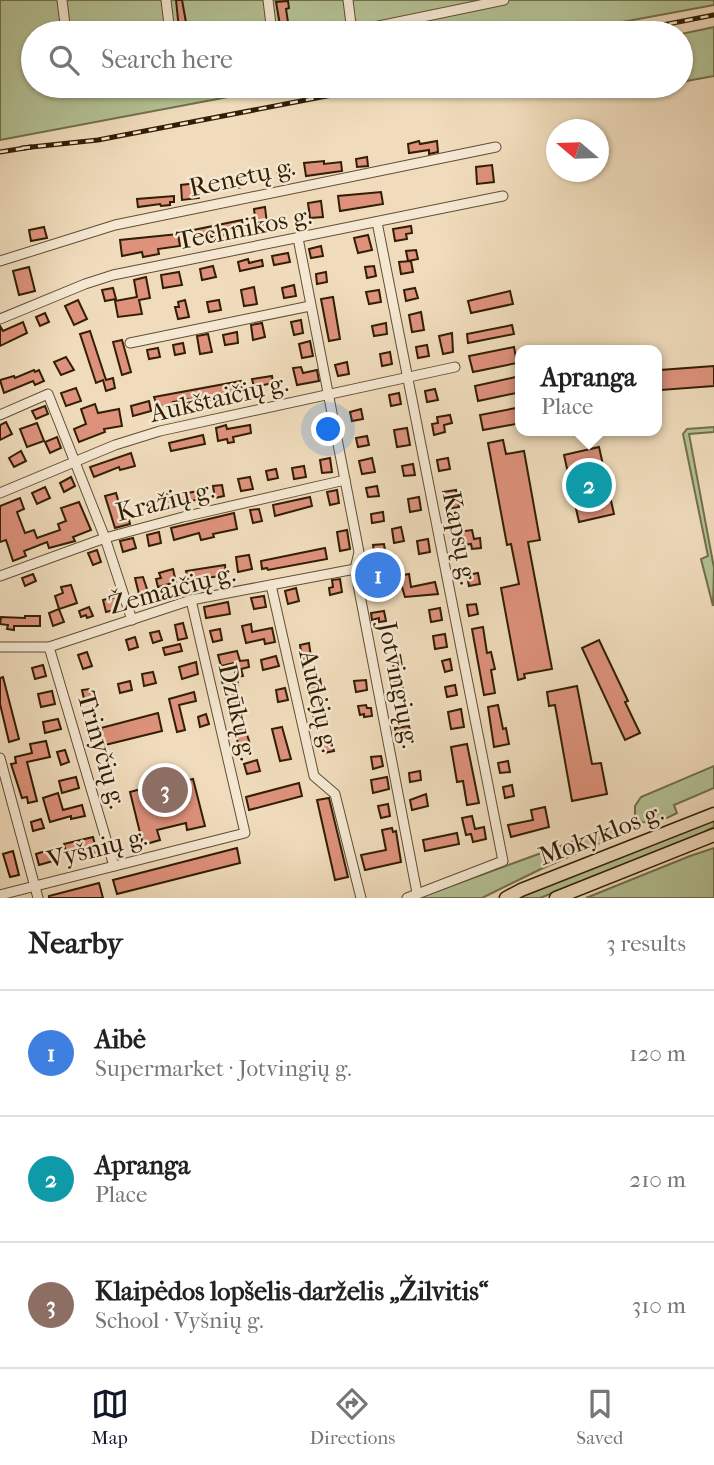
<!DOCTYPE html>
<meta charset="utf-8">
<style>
:root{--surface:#fff;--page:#f2f2f2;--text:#222;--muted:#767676;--line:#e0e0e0;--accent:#111827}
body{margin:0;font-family:"IM FELL French Canon",serif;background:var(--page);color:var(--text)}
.compass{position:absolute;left:546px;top:119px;width:63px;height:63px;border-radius:50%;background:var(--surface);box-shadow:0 2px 5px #0004;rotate:289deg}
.you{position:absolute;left:329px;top:430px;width:24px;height:24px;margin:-18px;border:5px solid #fff;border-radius:50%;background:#1a73e8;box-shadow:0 0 0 10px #1a73e833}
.badge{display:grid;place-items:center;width:46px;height:46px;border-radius:50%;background:var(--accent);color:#fff;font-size:23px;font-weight:700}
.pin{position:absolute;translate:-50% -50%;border:4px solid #fff;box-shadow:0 2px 7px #0006}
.popup{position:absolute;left:515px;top:345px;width:147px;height:91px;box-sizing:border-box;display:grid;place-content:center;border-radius:14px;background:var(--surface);filter:drop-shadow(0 2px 5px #0005);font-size:23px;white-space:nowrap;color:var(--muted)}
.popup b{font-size:26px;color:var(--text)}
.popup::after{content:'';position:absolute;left:50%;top:100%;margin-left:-14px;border:14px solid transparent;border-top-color:var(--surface)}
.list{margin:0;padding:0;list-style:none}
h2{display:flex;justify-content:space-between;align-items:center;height:91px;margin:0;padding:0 28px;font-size:30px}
h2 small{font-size:23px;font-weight:400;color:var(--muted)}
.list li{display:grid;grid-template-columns:46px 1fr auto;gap:21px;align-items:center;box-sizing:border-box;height:126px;padding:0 28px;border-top:2px solid var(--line)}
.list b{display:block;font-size:26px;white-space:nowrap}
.list p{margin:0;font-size:23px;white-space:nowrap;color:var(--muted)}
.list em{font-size:23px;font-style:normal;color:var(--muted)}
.icon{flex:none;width:38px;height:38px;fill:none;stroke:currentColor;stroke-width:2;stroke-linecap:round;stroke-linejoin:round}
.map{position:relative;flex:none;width:714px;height:898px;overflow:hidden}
.search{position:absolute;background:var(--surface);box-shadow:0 2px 5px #0004;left:21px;right:21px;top:21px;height:77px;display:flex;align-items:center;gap:18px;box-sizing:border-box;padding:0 24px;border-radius:38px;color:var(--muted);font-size:26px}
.sheet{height:469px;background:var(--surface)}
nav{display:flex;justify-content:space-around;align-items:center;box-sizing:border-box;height:98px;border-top:2px solid var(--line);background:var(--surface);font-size:19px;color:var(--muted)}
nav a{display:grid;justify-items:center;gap:4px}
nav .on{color:var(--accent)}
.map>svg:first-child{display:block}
</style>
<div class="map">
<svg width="714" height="898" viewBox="0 0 714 898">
<rect width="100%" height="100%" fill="#f0dcbc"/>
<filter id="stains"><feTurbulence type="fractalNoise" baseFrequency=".00286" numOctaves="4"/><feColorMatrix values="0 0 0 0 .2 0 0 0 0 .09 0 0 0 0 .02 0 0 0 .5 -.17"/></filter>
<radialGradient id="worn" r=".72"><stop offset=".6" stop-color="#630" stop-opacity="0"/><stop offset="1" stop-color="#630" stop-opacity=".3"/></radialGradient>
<g fill="#b4c295" stroke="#72704c" stroke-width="2">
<polygon points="0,0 714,0 714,5 563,33 33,33 33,86 287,86 0,140"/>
<polygon points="714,27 714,76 681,82 681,34"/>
<polygon points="714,427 714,432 689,434 714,568 713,606 701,559 708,556 683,434 687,429"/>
<path d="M714 766V788L674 805 677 813C662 820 651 828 635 819V806L641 797Z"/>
<polygon points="714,819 714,827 697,836 540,898 517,898"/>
<polygon points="610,828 614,831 615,836 607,840 541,869 482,898 418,898"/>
<polygon points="714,848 714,898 586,898 690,856"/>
</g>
<g fill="#de927c" stroke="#311e04" stroke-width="2">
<polygon points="176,0 182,0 187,28 179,29"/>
<polygon points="288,1 289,8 286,9 289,29 281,31 276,2"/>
<polygon points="160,23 162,32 148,33 147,25"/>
<polygon points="419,141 420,144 437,141 438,152 429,154 429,150 409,153 408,144"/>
<polygon points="367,157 368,166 357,167 356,159"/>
<polygon points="324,161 324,164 341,162 342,171 306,176 304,163"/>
<polygon points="492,165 494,182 477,184 476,167"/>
<polygon points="289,168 291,180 279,182 277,170"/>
<polygon points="240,178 242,187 231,189 230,180"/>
<polygon points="197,183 199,198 182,200 181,185"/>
<polygon points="381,192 383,204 340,211 338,196"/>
<polygon points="174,196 174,202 170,202 170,205 161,206 160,204 138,207 137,199"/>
<polygon points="321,201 323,217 310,218 308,203"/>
<polygon points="265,207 267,224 256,225 254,209"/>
<polygon points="242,220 243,228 225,231 226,235 210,237 209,234 194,237 193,230"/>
<polygon points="411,226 412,233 406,234 407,239 395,241 393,229"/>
<polygon points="44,227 47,238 31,241 29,230"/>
<polygon points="178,234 180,246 158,249 159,254 143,257 142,252 122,256 120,240"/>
<polygon points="368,235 372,250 358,253 354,238"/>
<polygon points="321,246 323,256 311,258 309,249"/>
<polygon points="416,250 418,259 408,261 406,251"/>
<polygon points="288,253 290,262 274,265 272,256"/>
<polygon points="248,259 249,263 262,260 263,266 240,271 238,262"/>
<polygon points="411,261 413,272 401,274 399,262"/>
<polygon points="213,266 216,277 202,280 200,269"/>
<polygon points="374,266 376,276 367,278 365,267"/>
<polygon points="29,267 35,291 19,295 13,271"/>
<polygon points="179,272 182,285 163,288 161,275"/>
<polygon points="326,272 327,282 317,284 316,274"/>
<polygon points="146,277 150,298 139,300 142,314 118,317 115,301 137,297 134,280"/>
<polygon points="294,285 296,296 284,298 282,288"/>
<polygon points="254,287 257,304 244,306 241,290"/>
<polygon points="113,288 116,299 105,301 102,290"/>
<polygon points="415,288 418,298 406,301 404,290"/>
<polygon points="379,290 381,302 369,304 366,292"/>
<polygon points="510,291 513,304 471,313 468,301"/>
<polygon points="333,297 340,339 329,341 321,299"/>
<polygon points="78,300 87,319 74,325 65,306"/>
<polygon points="185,300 189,317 178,319 175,307 179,307 178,302"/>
<polygon points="219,300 221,310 209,312 207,302"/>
<polygon points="421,312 424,330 412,332 409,315"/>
<polygon points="45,313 49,322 40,326 36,317"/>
<polygon points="301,320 303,333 294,335 291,322"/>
<polygon points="23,322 27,333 0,346 0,326 3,331"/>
<polygon points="262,323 265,337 253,340 251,325"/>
<polygon points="386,323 387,334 374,336 372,326"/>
<polygon points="512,325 514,334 468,343 467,334"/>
<polygon points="90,331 106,380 113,378 115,388 106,391 103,380 96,383 80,334"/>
<polygon points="237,332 238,343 225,345 223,335"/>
<polygon points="452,333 453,352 443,354 439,336"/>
<polygon points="208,334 212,352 200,354 197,336"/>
<polygon points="122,340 131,372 122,375 113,342"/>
<polygon points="310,341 313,356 302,358 299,344"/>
<polygon points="183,343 185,353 175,355 173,345"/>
<polygon points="427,345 429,356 418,358 416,347"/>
<polygon points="514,347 517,363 473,372 469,356"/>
<polygon points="158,348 160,357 149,359 147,350"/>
<polygon points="390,352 392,364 382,366 380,354"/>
<polygon points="66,357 74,370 61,375 54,362"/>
<polygon points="347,362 349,374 338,376 335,365"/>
<polygon points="714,366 714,386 661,390 660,370"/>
<polygon points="301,367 303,373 317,370 319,381 297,385 293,368"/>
<polygon points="34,370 35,372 39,370 44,381 35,385 33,381 4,393 0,380 14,376 15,378"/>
<polygon points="272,376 273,383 254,387 252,379"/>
<polygon points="520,376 521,392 478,401 475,386"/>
<polygon points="241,381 243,391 218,394 219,398 208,400 208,396 173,402 174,405 162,409 161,405 157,405 154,397"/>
<polygon points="76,388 81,401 66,406 61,393"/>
<polygon points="435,389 438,400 427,402 425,391"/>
<polygon points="399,393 401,404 391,406 389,395"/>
<polygon points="149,401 151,411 133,416 131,406"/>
<polygon points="95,404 98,413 119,409 122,426 104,429 105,432 79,442 74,429 86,424 81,409"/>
<polygon points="45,406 48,414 36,419 32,411"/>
<polygon points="521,407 521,423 483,430 480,415"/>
<polygon points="361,409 363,419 352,421 350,412"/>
<polygon points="450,415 452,423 444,425 445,432 434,435 432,424 438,423 437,417"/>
<polygon points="6,422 12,434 0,440 0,425"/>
<polygon points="37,423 44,441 27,447 20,429"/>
<polygon points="226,425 227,429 250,425 251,433 233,437 234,442 228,443 227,439 218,441 216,428"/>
<polygon points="407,428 410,445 397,447 394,430"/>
<polygon points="203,435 205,444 171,451 169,443"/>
<polygon points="367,436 369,445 358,447 356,438"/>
<polygon points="57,437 61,448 50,453 45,442"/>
<polygon points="503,440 506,454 524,451 540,540 528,542 552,669 524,674 525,678 518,680 501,588 519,584 511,544 507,545 488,443"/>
<polygon points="599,447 614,514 579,522 564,455"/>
<polygon points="21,451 26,461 14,467 9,458"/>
<polygon points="131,453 135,466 120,470 119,467 94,477 90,467"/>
<polygon points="330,458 332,472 322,473 320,460"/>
<polygon points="372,458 375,472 362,474 359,461"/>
<polygon points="448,458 450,469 439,471 437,460"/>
<polygon points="413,464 415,475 404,476 402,466"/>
<polygon points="304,466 306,477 294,479 292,468"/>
<polygon points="276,469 278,478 268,480 266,471"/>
<polygon points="71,477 75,486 64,492 60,483"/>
<polygon points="250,477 253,489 241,491 238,479"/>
<polygon points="222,485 224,496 215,498 213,486"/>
<polygon points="377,486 379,496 368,497 366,488"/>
<polygon points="45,487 50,498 37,504 32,493"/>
<polygon points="337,490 339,503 330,505 327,492"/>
<polygon points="456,490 459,507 446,509 443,492"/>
<polygon points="199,491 200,499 165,507 162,495 170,493 171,496 175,495"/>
<polygon points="116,493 123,517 128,515 130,524 115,528 105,496"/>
<polygon points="310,497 312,506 275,516 273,505"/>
<polygon points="419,497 421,510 410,512 408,499"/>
<polygon points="20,498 24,509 17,512 25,533 34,530 37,538 60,530 58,524 66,521 61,508 79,502 91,530 73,537 75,541 49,548 47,542 24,551 26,556 13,561 6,540 0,542 0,506"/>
<polygon points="259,509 262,521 253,523 250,510"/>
<polygon points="383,512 384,521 372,523 371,514"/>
<polygon points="234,513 237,529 213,534 214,537 201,540 199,533 174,540 171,528"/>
<polygon points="401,527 404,541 394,543 392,529"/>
<polygon points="347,530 350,549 340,551 337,532"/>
<polygon points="472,530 474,539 480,538 481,548 472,549 471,544 458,546 456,532"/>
<polygon points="159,532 161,543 149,546 147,535"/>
<polygon points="133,538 136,548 123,552 120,541"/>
<polygon points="428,539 430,552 419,554 417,541"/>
<polygon points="384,544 388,571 397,571 398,576 409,574 411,587 435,582 438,594 405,597 401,584 379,589 381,598 373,600 368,575 377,573 373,545"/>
<polygon points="325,548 327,559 268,570 267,568 262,569 261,561"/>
<polygon points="97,550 101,562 93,565 88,553"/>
<polygon points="249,555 252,569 238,572 236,557"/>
<polygon points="225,565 226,575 188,581 186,571"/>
<polygon points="173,569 176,582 158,587 156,579 161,578 159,573"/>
<polygon points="478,573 480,584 469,586 467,575"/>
<polygon points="33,574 36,581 25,586 22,578"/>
<polygon points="143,577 148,592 139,594 135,578"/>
<polygon points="340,579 342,592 330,595 329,588 333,587 332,580"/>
<polygon points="71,585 77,603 59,609 64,622 53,626 49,613 59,609 55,596 63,593 61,587"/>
<polygon points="296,588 299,601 288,604 285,591"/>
<polygon points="264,596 266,607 254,609 251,598"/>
<polygon points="115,597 118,609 106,612 103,600"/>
<polygon points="228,602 230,614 206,618 204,607"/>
<polygon points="476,604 478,614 469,616 467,605"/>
<polygon points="89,607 93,616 87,618 86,615 81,617 79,611"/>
<polygon points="440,608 442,620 431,622 429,610"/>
<polygon points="384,611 386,621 379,622 379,618 372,620 371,613"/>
<polygon points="25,616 40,616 40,626 14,626 14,630 7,629 8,625 0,624 1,617 25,618"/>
<polygon points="183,623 187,638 178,640 175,625"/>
<polygon points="251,624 252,632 272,628 275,642 265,644 264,639 246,643 242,626"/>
<polygon points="483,627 487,653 491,652 495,669 491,670 495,693 484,695 472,629"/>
<polygon points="220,629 222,640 213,642 210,631"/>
<polygon points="159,631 162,640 153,643 150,633"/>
<polygon points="445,634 447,647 435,649 433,636"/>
<polygon points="135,637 138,647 129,650 126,640"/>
<polygon points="599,640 628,701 625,702 640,733 625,740 582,648"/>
<polygon points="309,643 311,657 302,659 300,645"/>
<polygon points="180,644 182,651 165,655 163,648"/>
<polygon points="237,651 240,661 248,660 249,667 241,669 243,676 236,677 234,663 221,666 218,655"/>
<polygon points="87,652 92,666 83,669 78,655"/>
<polygon points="400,655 402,667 394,668 391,656"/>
<polygon points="276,656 279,666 263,670 261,660"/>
<polygon points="450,659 452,670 445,672 442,661"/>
<polygon points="196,662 198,674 182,679 179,667"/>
<polygon points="43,665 46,676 35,679 32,668"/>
<polygon points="153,672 156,683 144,686 142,674"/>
<polygon points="3,677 19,739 9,742 0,704 0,678"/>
<polygon points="237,678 238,685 232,686 240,715 230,717 222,681"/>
<polygon points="320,679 322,691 311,694 308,682"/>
<polygon points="366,680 367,690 356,692 354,681"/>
<polygon points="401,680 403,690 394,692 392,681"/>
<polygon points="130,681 132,690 120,693 118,684"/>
<polygon points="455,685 457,695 447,697 445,687"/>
<polygon points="577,686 592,764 601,763 607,794 572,801 555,705 549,706 547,692"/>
<polygon points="285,688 288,700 278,702 276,690"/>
<polygon points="89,689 90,693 93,692 95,700 85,703 82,690"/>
<polygon points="52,691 55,704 41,707 38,694"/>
<polygon points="194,692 196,701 179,705 185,730 177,732 169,699"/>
<polygon points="366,705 367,708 371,708 372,716 364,717 364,714 360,715 358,706"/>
<polygon points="498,705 503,729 506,728 509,744 494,747 488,707"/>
<polygon points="461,709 464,727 451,729 448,712"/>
<polygon points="324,711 327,725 316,727 313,714"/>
<polygon points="158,713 162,731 105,745 101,728"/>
<polygon points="206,714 209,724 200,727 198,717"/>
<polygon points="58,719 61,729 45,733 43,722"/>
<polygon points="409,726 411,736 396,738 395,728"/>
<polygon points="282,727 291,759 280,761 272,729"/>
<polygon points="245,728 250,744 239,747 235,731"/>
<polygon points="331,740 334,751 324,753 321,742"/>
<polygon points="46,741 50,757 27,762 37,801 28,803 27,797 22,798 11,764 16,763 15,757 32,753 30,744"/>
<polygon points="467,744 479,803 467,805 463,781 457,782 451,747"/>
<polygon points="65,750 69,762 61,765 57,752"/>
<polygon points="381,756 383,766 373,769 371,757"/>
<polygon points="257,760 260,771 247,774 244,764"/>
<polygon points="508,761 510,772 500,773 498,763"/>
<polygon points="420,771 421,780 410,782 409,773"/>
<polygon points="76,777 79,788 62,793 59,781"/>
<polygon points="387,777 389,789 373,793 371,780"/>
<polygon points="193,779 205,826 187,830 186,823 157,830 160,840 143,845 130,792 145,788 148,799 179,791 177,783"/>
<polygon points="299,783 302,796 249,810 246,797"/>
<polygon points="512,785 514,796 505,798 503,787"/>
<polygon points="58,793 63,810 82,805 85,816 71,819 71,816 50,822 43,798"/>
<polygon points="426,794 428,806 412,810 410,800"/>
<polygon points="329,798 348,877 335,880 317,800"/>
<polygon points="388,804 390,816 381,818 378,806"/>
<polygon points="545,807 549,827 511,837 508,825 533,820 531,810"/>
<polygon points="472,816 475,829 484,827 486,839 473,842 471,834 466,835 462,818"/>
<polygon points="41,819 44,828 33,831 31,822"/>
<polygon points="392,828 393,832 396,831 401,862 365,870 361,855 386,850 382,830"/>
<polygon points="457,833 459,844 425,851 423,840"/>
<polygon points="93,837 97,852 90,854 89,851 84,853 83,849 66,853 64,844"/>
<polygon points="237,848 240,863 117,894 113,880"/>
<polygon points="49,850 53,861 39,865 36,854"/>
<polygon points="13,851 19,875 10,877 3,854"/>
<polygon points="99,883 103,898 49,898 49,896"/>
</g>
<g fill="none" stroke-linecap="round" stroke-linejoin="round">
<g stroke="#614e32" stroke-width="11">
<g id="minor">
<polyline points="62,0 66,33"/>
<polyline points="166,0 170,33"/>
<polyline points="268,0 272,33"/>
<polyline points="348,0 352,32"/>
<polyline points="345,33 504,0"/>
<polyline points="377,222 503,861 407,898"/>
<polyline points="298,238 359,552 355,569 417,893"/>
<polyline points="0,261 115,225 496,147"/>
<polyline points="0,319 85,284 113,275 503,196"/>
<polyline points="130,343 310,306"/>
<polyline points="0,415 48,394 105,538 132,620"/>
<polyline points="0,493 115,445 160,431 455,367"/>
<polyline points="0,576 105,538 183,517 345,480"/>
<polyline points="271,585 314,776 335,794 361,898"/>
<polyline points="0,647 49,647 191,600 355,569"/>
<polyline points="49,647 114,866"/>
<polyline points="0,758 38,898"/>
<polyline points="0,895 245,833 191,600"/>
</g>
</g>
<g stroke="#311e04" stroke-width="15">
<g id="major">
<polyline points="506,898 521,890 714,814"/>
<polyline points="556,898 714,835"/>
</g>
</g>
<use href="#minor" stroke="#f5e8d3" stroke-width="9"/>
<use href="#major" stroke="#f0dcbc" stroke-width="12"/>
<g stroke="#311e04" stroke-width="5">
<g id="rail">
<polyline points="622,33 714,15"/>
<polyline points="22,148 98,140 379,86"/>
<polyline points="0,152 31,147"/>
</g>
</g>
<use href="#rail" stroke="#f5e8d3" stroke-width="2.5" stroke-dasharray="8" stroke-linecap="butt"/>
</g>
<g text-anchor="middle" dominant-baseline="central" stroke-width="5" stroke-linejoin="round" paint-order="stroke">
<g font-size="26" fill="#311e04" stroke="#f5e8d3">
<text transform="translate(242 177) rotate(-12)">Renetų g.</text>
<text transform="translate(244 228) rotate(-11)">Technikos g.</text>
<text transform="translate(219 398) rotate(-13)">Aukštaičių g.</text>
<text transform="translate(165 501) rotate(-14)">Kražių g.</text>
<text transform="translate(460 538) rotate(79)">Kapsų g.</text>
<text transform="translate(172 589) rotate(-15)">Žemaičių g.</text>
<text transform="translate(399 685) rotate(79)">Jotvingių g.</text>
<text transform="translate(319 701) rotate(77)">Audėjų g.</text>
<text transform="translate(238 712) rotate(77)">Dzūkų g.</text>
<text transform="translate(102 750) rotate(74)">Trinyčių g.</text>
<text transform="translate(601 834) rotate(-21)">Mokyklos g.</text>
<text transform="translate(97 848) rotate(-14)">Vyšnių g.</text>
</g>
</g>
<rect width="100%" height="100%" filter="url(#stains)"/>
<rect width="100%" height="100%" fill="url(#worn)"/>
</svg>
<svg class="compass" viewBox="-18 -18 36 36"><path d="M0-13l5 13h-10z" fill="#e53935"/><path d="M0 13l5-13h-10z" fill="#767676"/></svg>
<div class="you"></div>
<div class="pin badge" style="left:378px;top:575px;background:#3f7fe0">1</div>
<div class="pin badge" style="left:589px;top:485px;background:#0f9aa8">2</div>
<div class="popup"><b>Apranga</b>Place</div>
<div class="pin badge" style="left:165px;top:790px;background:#8d6e63">3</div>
<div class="search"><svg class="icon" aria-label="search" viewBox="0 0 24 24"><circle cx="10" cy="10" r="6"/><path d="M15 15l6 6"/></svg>Search here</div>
</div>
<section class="sheet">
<h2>Nearby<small>3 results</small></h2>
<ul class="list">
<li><span class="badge" style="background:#3f7fe0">1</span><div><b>Aibė</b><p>Supermarket · Jotvingių g.</p></div><em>120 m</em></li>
<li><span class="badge" style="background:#0f9aa8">2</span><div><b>Apranga</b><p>Place</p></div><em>210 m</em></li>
<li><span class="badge" style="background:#8d6e63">3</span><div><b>Klaipėdos lopšelis-darželis „Žilvitis“</b><p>School · Vyšnių g.</p></div><em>310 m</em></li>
</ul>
</section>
<nav>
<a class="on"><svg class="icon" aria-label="map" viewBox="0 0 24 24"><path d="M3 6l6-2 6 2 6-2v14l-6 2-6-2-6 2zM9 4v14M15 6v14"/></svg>Map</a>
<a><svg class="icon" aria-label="directions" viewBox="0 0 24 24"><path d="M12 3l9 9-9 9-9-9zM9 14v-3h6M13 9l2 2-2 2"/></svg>Directions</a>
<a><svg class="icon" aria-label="saved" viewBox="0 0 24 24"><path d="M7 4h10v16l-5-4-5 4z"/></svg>Saved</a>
</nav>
